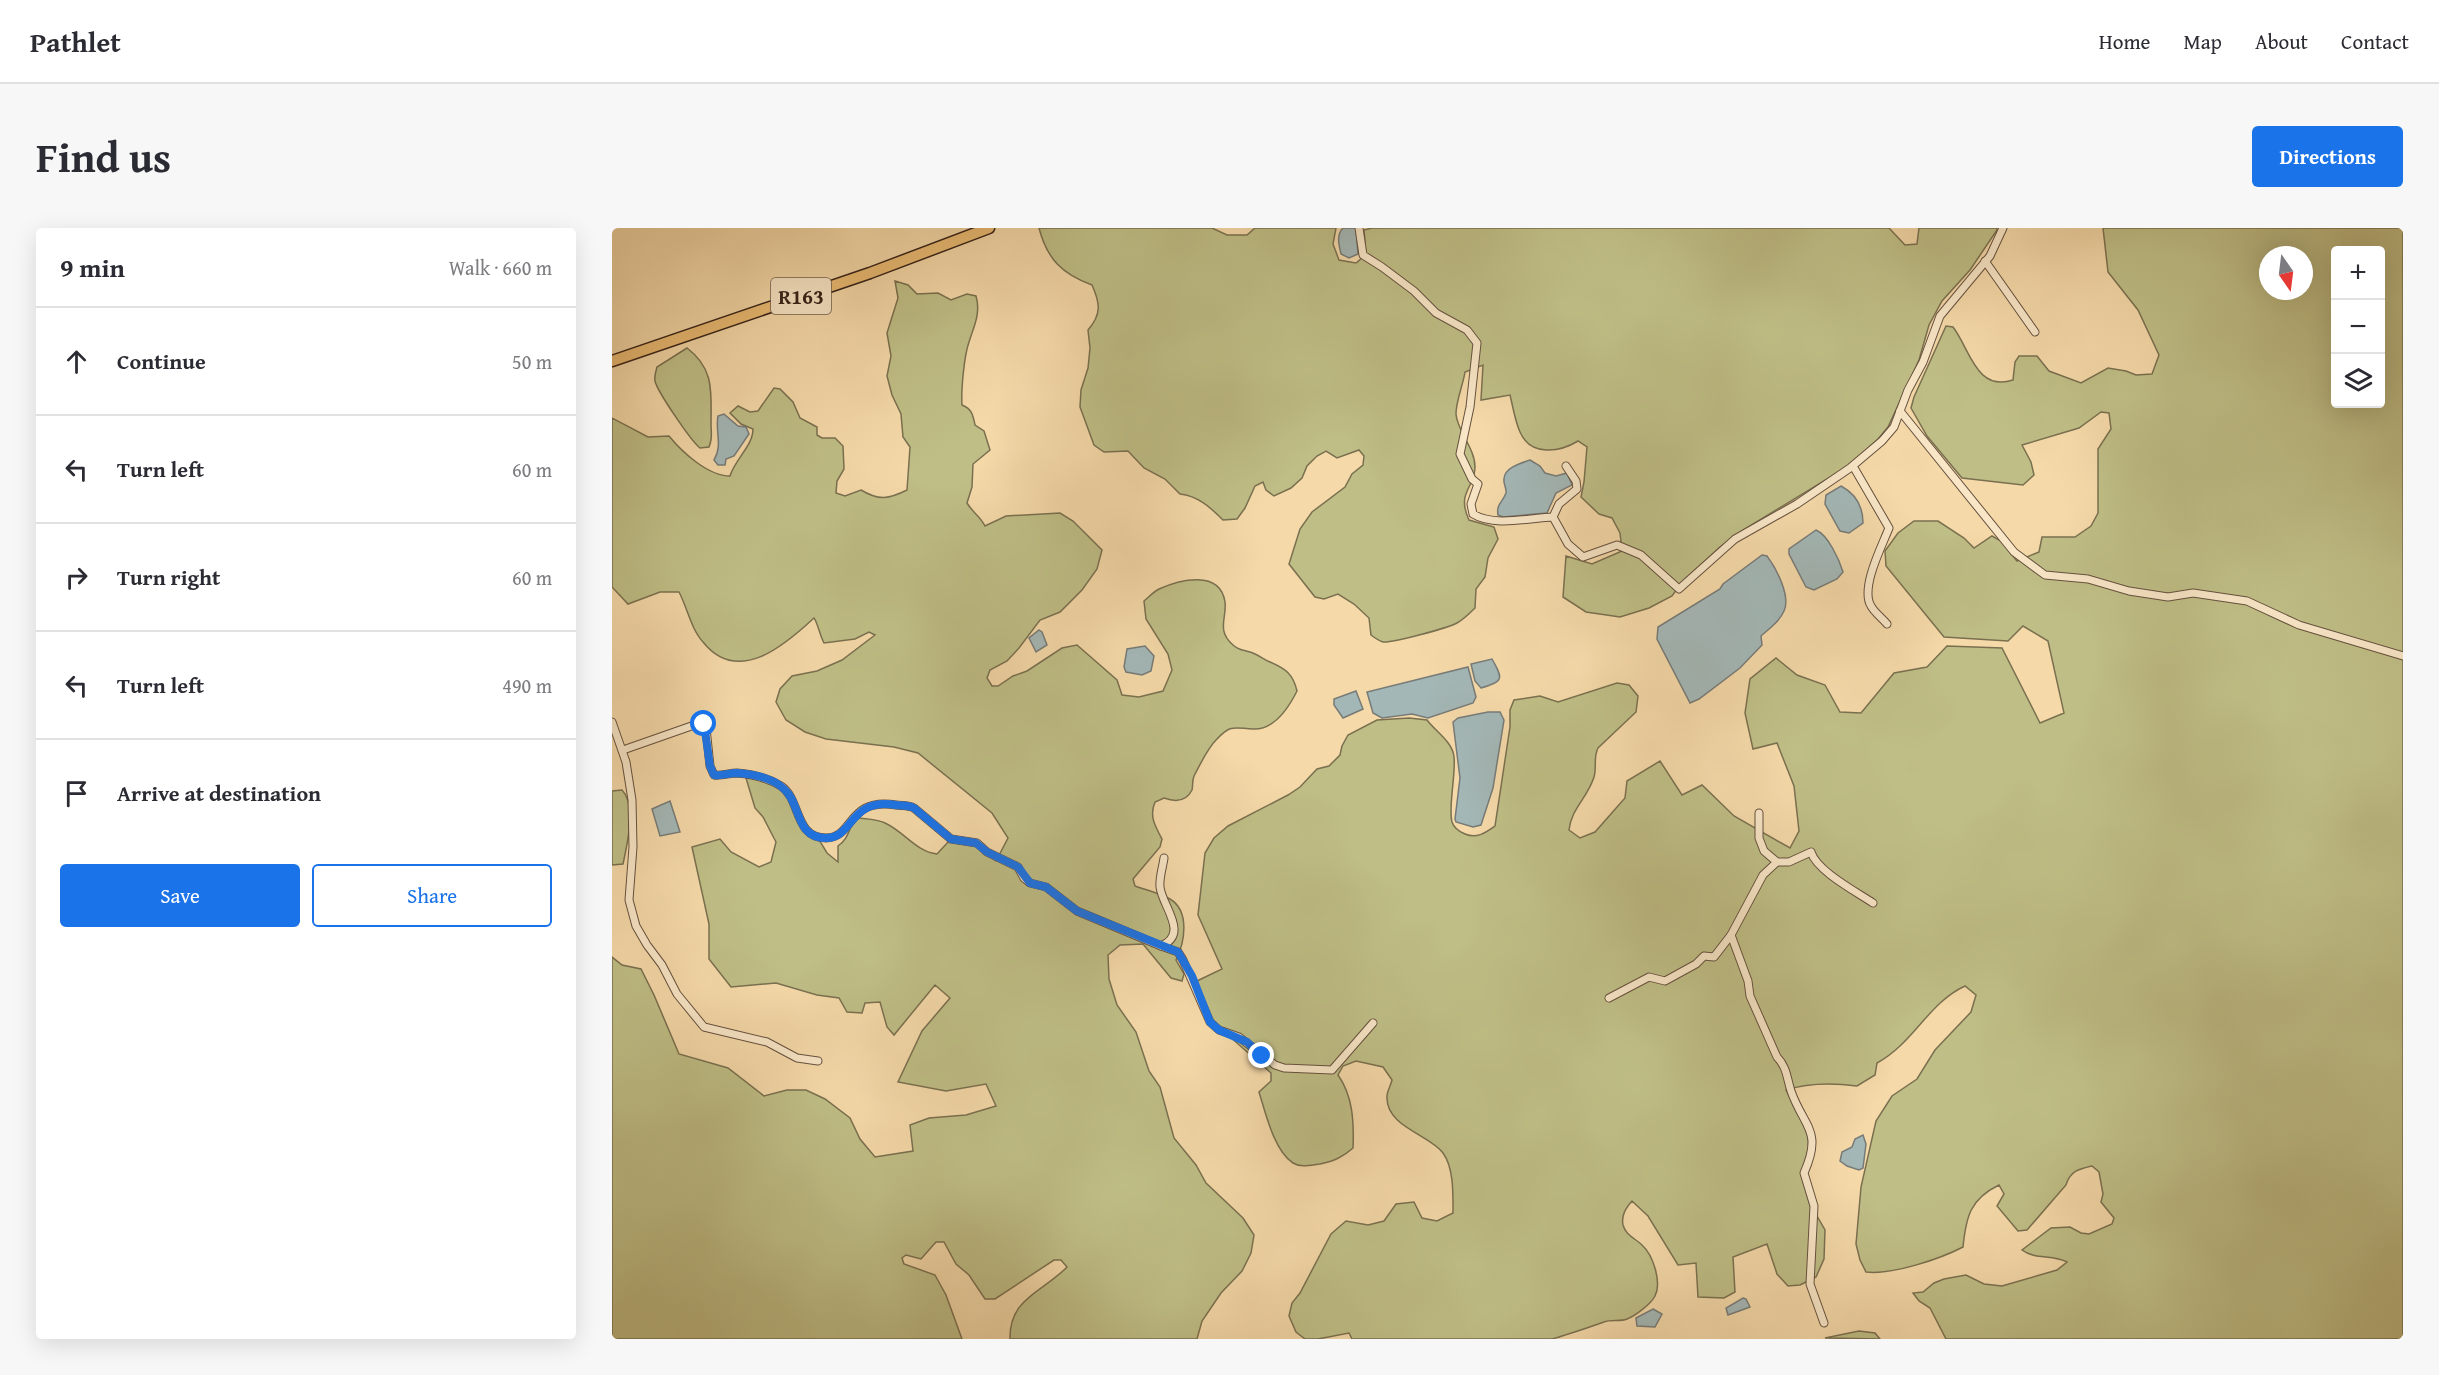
<!DOCTYPE html>
<meta charset="utf-8">
<style>
:root{--surface:#fff;--page:#f7f7f7;--text:#2b2b33;--muted:#7c7c81;--line:#e1e1e2;--accent:#1a73e8}
body{margin:0;font-family:"Gentium Book Plus",serif;background:var(--page);color:var(--text)}
.controls{position:absolute;right:18px;top:18px;display:grid;overflow:hidden;border-radius:6px;box-shadow:0 6px 24px #0002}
.controls button{width:54px;height:54px;display:grid;place-items:center;padding:0;border:0;border-bottom:2px solid var(--line);background:var(--surface);color:var(--text);font:30px sans-serif}
.compass{position:absolute;left:1647px;top:18px;width:54px;height:54px;border-radius:50%;background:var(--surface);box-shadow:0 6px 24px #0002;rotate:166deg}
.stop{position:absolute;width:18px;height:18px;margin:-14px;border:4px solid #1a73e8;border-radius:50%;background:#fff}
.stop.end{background:#1a73e8;border-color:#fff;box-shadow:0 2px 6px #0008}
.list{margin:0;padding:0;list-style:none}
h2{display:flex;justify-content:space-between;align-items:center;height:78px;margin:0;padding:0 24px;font-size:26px}
h2 small{font-size:20px;font-weight:400;color:var(--muted)}
.list li{display:grid;grid-template-columns:39px 1fr auto;gap:18px;align-items:center;box-sizing:border-box;height:108px;padding:0 24px;border-top:2px solid var(--line)}
.list b{display:block;font-size:22px;white-space:nowrap}
.list em{font-size:20px;font-style:normal;color:var(--muted)}
.actions{display:flex;gap:12px;padding:18px 24px}
.actions a{flex:1;padding:14px 0;border:2px solid var(--accent);border-radius:6px;text-align:center;font-size:21px;color:var(--accent)}
.actions .main{background:var(--accent);color:#fff}
.icon{flex:none;width:33px;height:33px;fill:none;stroke:currentColor;stroke-width:2;stroke-linecap:round;stroke-linejoin:round}
.map{position:relative;flex:none;width:1791px;height:1111px;overflow:hidden;border-radius:6px}
header{display:flex;align-items:center;gap:36px;box-sizing:border-box;height:84px;padding:0 30px;background:var(--surface);border-bottom:2px solid var(--line)}
header strong{font-size:28px}
nav{display:flex;gap:33px;margin-inline-start:auto;font-size:21px}
.intro{display:flex;align-items:center;justify-content:space-between;box-sizing:border-box;height:144px;padding:0 36px}
h1{margin:0;font-size:42px}
.button{padding:15px 27px;border-radius:6px;background:var(--accent);color:#fff;font-size:21px;font-weight:700}
main{display:flex;gap:36px;padding:0 36px}
aside{flex:1;background:var(--surface);border-radius:6px;box-shadow:0 6px 24px #0002}
.map>svg:first-child{display:block}
</style>
<header>
<strong>Pathlet</strong>
<nav><a>Home</a><a>Map</a><a>About</a><a>Contact</a></nav>
</header>
<div class="intro"><h1>Find us</h1><a class="button">Directions</a></div>
<main>
<aside>
<h2>9 min<small>Walk · 660 m</small></h2>
<ul class="list">
<li><svg class="icon" aria-label="ahead" viewBox="0 0 24 24"><path d="M12 20V5M6 11l6-6 6 6"/></svg><div><b>Continue</b></div><em>50 m</em></li>
<li><svg class="icon" aria-label="left" viewBox="0 0 24 24"><path d="M17 20v-9H6M10 6l-5 5 5 5"/></svg><div><b>Turn left</b></div><em>60 m</em></li>
<li><svg class="icon" aria-label="right" viewBox="0 0 24 24"><path d="M7 20v-9h11M14 6l5 5-5 5"/></svg><div><b>Turn right</b></div><em>60 m</em></li>
<li><svg class="icon" aria-label="left" viewBox="0 0 24 24"><path d="M17 20v-9H6M10 6l-5 5 5 5"/></svg><div><b>Turn left</b></div><em>490 m</em></li>
<li><svg class="icon" aria-label="arrive" viewBox="0 0 24 24"><path d="M6 21V4h12l-3 4 3 4H6"/></svg><div><b>Arrive at destination</b></div></li>
</ul>
<div class="actions"><a class="main">Save</a><a>Share</a></div>
</aside>
<div class="map">
<svg width="1791" height="1111" viewBox="0 0 1791 1111">
<rect width="100%" height="100%" fill="#f5d9a9"/>
<filter id="stains"><feTurbulence type="fractalNoise" baseFrequency=".00333" numOctaves="4"/><feColorMatrix values="0 0 0 0 .2 0 0 0 0 .09 0 0 0 0 .02 0 0 0 .5 -.17"/></filter>
<radialGradient id="worn" r=".72"><stop offset=".6" stop-color="#630" stop-opacity="0"/><stop offset="1" stop-color="#630" stop-opacity=".3"/></radialGradient>
<g fill="#bfbe86" stroke="#7a7050" stroke-width="1.5" fill-rule="evenodd">
<path d="M427 0H600L615 7H635L643 0H724L721 16 727 32 744 35C756 27 753 15 752 2L760 0H1277L1293 17 1305 16 1307 0H1385V2L1358 42 1330 73 1317 97 1307 132 1276 199 1266 211 1235 239 1131 302 1108 319 1071 353 1060 368 1037 380 1008 389 974 384 951 369 954 328 980 336 1010 323 1008 305 1000 290 987 286 969 269 972 254 975 219 966 213C948 224 919 229 908 204 903 193 901 179 898 167L869 172 871 137 853 144C851 157 844 173 844 186 845 203 863 220 863 239 863 260 844 264 857 292L882 299 886 311 876 330 873 349 864 361 863 380C857 386 852 391 845 395 836 400 780 415 771 414 767 413 763 410 759 407L757 390 742 376 726 366 712 371 703 369 677 336 688 301 700 284 733 259 740 246 751 237 752 228 747 222 725 230 714 223 705 228 695 238 690 250 679 260 662 268 654 262 651 254 643 258 633 280 625 291 611 292C598 279 586 268 568 266L553 251 532 240 516 223 492 224 482 217 468 179 469 162 476 140 478 120 476 102C490 86 488 75 480 57 450 46 435 31 427 0Z"/>
<path d="M1491 0H1791V1111H1334L1318 1080 1307 1073 1301 1065 1311 1064 1322 1055 1332 1051 1354 1047 1372 1056 1390 1058 1445 1042 1455 1034C1441 1026 1423 1032 1410 1022L1439 1000 1458 999 1469 1005 1477 1006 1500 996 1502 990 1489 974 1491 966 1487 944 1480 938C1467 941 1458 943 1454 957L1415 1002 1406 1003 1385 978 1392 966 1387 957C1358 971 1354 989 1351 1019 1328 1031 1280 1047 1254 1044L1248 1032 1244 1016 1249 959 1264 893 1280 868 1305 851 1323 822 1359 784 1364 767 1353 758C1316 775 1302 815 1265 835L1263 847 1245 858C1222 855 1196 855 1174 862L1196 902 1197 927 1189 946 1197 974 1213 1002 1212 1031 1204 1049 1188 1057 1176 1058 1165 1046 1155 1016 1121 1029 1123 1064 1112 1070 1086 1069 1084 1035 1066 1037 1036 988 1020 973C1014 980 1009 987 1011 997 1014 1008 1023 1010 1030 1017 1041 1027 1050 1054 1043 1068 1039 1076 1023 1088 1015 1091 1008 1094 999 1091 992 1094 975 1100 958 1106 940 1111H740L737 1105 706 1111H693L684 1104 677 1088 680 1075 688 1065 719 1006 734 993 756 997 772 993 784 976 802 974 810 990 825 993 841 985C841 967 842 940 831 925 818 907 775 899 775 870 774 865 779 857 780 852L771 839 744 833 731 838 726 847C741 868 742 894 741 920 731 929 722 933 708 936 699 937 689 940 681 935 662 923 653 883 647 864L659 853V845L599 792 585 753 610 741 586 687 593 625 602 610 616 598 676 567 688 559 705 541 717 538 728 527 730 518 736 507 765 492 797 490 815 492C823 503 841 514 842 529 844 546 836 580 840 594 842 600 848 604 853 606 865 611 873 605 883 598L898 499V482L902 472 928 468 946 474 1005 455 1017 457 1026 468 1024 484 986 520C981 530 985 539 982 549 976 569 959 581 957 602L968 610 983 604 1013 570 1015 553 1048 533 1070 567 1090 557 1122 588 1178 620 1187 603 1182 558 1165 515 1141 521 1133 485 1138 451 1164 430 1185 447 1213 457 1228 484 1249 485 1282 445 1315 439 1335 418 1390 420 1428 495 1452 485 1436 413 1411 398 1396 413 1332 409 1274 338 1273 323 1286 305 1302 293H1326L1352 310 1362 320 1380 308 1389 313 1405 333 1427 324 1430 309H1463L1479 298 1486 285V221L1499 201 1497 185 1489 184 1467 200 1410 217 1419 234 1422 247 1411 257 1350 250 1315 208 1299 180 1302 169 1334 98 1341 99C1358 121 1364 164 1401 152L1403 134 1407 128H1425L1437 143 1469 155 1496 140 1514 143 1524 147 1540 146 1547 127 1526 82 1496 44ZM1724 22H1768V176H1724ZM1656 27H1692V63H1656Z"/>
<path d="M283 53 296 57 305 66 326 65 339 72 355 66 364 68C369 85 362 98 357 114 352 128 349 163 350 177 360 181 361 187 363 197L372 203 378 222 361 236 360 259 355 275C361 285 368 288 373 298L394 288 448 285 461 293 490 322 485 341 470 362 448 384 428 392 407 420 395 433 378 442 375 450 380 458H386L401 448 415 443 450 420 465 417 505 452 510 467 527 469 551 463 560 442 556 426 534 391 532 373C537 369 541 364 547 361 567 352 608 341 613 374 615 390 604 402 621 417 626 422 631 422 638 424 645 426 651 431 658 434 674 441 681 446 685 463 677 479 662 502 641 501 621 500 619 496 604 512 595 521 588 537 582 548 580 553 581 558 580 562 574 574 563 574 552 570L543 574C537 588 543 598 550 611L548 619 521 651 523 658C534 662 547 665 558 671 578 683 573 714 564 732L572 746 570 753 559 750 531 716 508 717 496 727 497 751 505 777 524 804 537 843 548 859 562 910 584 937 594 955 631 990 642 1007 639 1025 630 1043 609 1065 590 1093 585 1111H398C397 1070 431 1064 455 1039L449 1032H442L383 1071H373L357 1047 344 1036 332 1014H324L309 1031 294 1027 290 1030 292 1036 323 1047 334 1067 350 1111H0V729L10 737 29 741 42 767 67 826 116 840 152 868 175 862H194L213 871 238 890 248 911 263 929 301 923 298 897 317 890 354 887 384 878 374 856 334 863 286 854 310 803 338 770 323 757 282 807 275 799 268 774 253 775 250 785 235 784 227 770 205 767 164 755 119 759 97 731V696L80 619 108 611 119 624 147 639 159 634 164 614 151 589 143 580 134 550H146L166 558 173 564 188 597 206 610 215 625 226 634V618C239 609 235 599 246 590 255 591 267 591 275 596 293 605 305 624 325 626L337 613 362 617 384 633 396 610 380 585 306 525 282 519 214 511 193 504 174 492 164 474 168 461 180 448 205 443 230 432 263 407 257 404 243 411 212 415C208 408 205 393 202 390 173 417 126 458 91 414 79 401 75 379 67 364H48L16 376 0 359V190L36 209 57 208C70 224 96 248 118 248 123 231 141 218 141 201L129 196 118 185 126 178 138 184 146 183 162 160 168 161 181 174 188 190 205 199V207L210 210H223L231 218 232 241 225 253 224 265 233 268 249 262C267 273 277 271 295 262L298 219 291 209 289 186 280 167 275 148 279 128 275 105 286 70Z"/>
<path d="M75 120C103 141 99 165 99 196 99 206 101 209 97 219L88 220C79 213 45 163 43 153 42 149 44 143 45 139Z"/>
<path d="M10 562C25 577 15 617 11 636L0 637V563Z"/>
<polygon points="1247,1103 1263,1105 1268,1111 1213,1110"/>
</g>
<g fill="#a3b7b6" stroke="#777b78" stroke-width="1.5">
<path d="M731 0H744L746 26 737 30 729 26C727 17 724 7 731 0Z"/>
<path d="M112 186 126 198 134 199 137 206 122 228 114 231 113 237H106L102 232C111 217 103 204 106 188Z"/>
<path d="M918 232 928 238 933 245 944 248 955 245 960 257 944 265 935 285 891 289 886 287C884 276 891 274 894 265 895 261 891 255 892 251 892 240 909 235 918 232Z"/>
<path d="M1229 258C1244 266 1251 278 1251 295L1237 305 1228 303 1213 276 1214 267Z"/>
<path d="M1204 302C1216 307 1227 331 1231 344L1225 351 1202 362 1194 359 1177 326V321Z"/>
<path d="M1150 327 1155 328C1164 340 1179 368 1172 383 1167 394 1158 400 1149 408L1150 417 1128 440 1087 471 1078 475 1045 411 1046 399 1108 361 1111 356Z"/>
<polygon points="427,402 430,404 435,417 424,424 417,410"/>
<polygon points="533,418 542,428 539,443 530,447 514,444 512,439 515,421"/>
<path d="M880 431C892 452 891 453 869 460L863 453 859 436Z"/>
<polygon points="856,439 864,469 861,475 816,490 800,486 770,490 761,485 755,464"/>
<polygon points="744,463 751,481 731,490 722,477 722,471"/>
<polygon points="876,484 888,484 892,492 881,560 869,597 861,599 844,594 843,591 848,550 841,494 846,490"/>
<polygon points="58,573 68,604 48,608 40,581"/>
<polygon points="1251,907 1254,916 1251,940 1247,942 1235,938 1228,933 1230,924 1240,919 1243,911"/>
<polygon points="1131,1070 1134,1071 1138,1079 1116,1087 1114,1080"/>
<polygon points="1041,1081 1050,1086 1043,1099 1025,1098 1024,1090"/>
</g>
<g fill="none" stroke-linecap="round" stroke-linejoin="round">
<g stroke="#65503e" stroke-width="9">
<g id="street">
<path d="M747 0 751 27 770 39 802 63 824 85 855 102 865 115 858 179 848 226 860 251 866 256 859 276 861 286C882 299 917 290 941 289L947 276 965 261 964 253 954 238"/>
<polyline points="1373,33 1423,104"/>
<polyline points="1288,183 1402,324 1433,347 1476,351 1517,363 1556,369 1581,365 1635,373 1687,397 1791,428"/>
<path d="M1241 238 1277 300C1270 318 1248 360 1259 378 1262 384 1270 390 1275 396"/>
<polyline points="941,289 956,316 971,329 1005,317 1029,327 1067,361 1123,311 1185,276 1238,240 1270,213 1282,199 1296,162 1311,134 1328,88 1378,28 1391,0"/>
<polyline points="0,494 14,534 20,572 21,619 17,672 24,698 35,717 50,737 65,766 92,799 155,814 185,830 206,833"/>
<path d="M11 522 88 495 94 500 98 538 102 547C110 548 117 545 125 545 139 546 156 550 169 558 189 571 182 610 214 610 242 610 235 569 284 577 290 578 296 577 302 580L339 611 365 615 375 624 406 639 412 650 418 655 434 659 465 683 549 718C578 706 550 678 548 659 547 650 551 638 552 630"/>
<path d="M1147 585V610L1152 623 1165 634H1177L1199 624C1205 643 1243 663 1261 675"/>
<path d="M1165 634 1151 647 1119 707 1136 753 1138 768 1165 829C1175 839 1175 851 1179 863 1192 900 1211 902 1192 945L1202 978 1198 1056 1212 1095"/>
<polyline points="549,718 566,724 571,732 598,794 607,802 627,809 663,837 672,840 720,842 761,795"/>
<polyline points="997,770 1037,749 1053,753 1084,736 1092,728 1102,729 1119,707"/>
</g>
</g>
<g stroke="#35221a" stroke-width="13">
<polyline id="primary" points="0,133 258,45 377,0"/>
</g>
<use href="#street" stroke="#f8e6c7" stroke-width="7"/>
<use href="#primary" stroke="#eabc74" stroke-width="10"/>
</g>
<g fill="none" stroke-linecap="round" stroke-linejoin="round">
<path stroke="#1a73e8" stroke-width="8" d="M92 496 98 538 102 547C110 548 117 545 125 545 140 546 161 550 172 561 189 575 183 610 214 610 242 610 237 569 284 577 290 578 296 577 302 580L339 611 364 615 375 624 406 639 418 655 434 659 465 683 566 724 580 748 598 794 607 802 635 814 650 828"/>
</g>
<g text-anchor="middle" dominant-baseline="central" stroke-width="6" stroke-linejoin="round" paint-order="stroke">
<rect fill="#f8e6c7" stroke="#705d4e" stroke-width="1.5" x="159" y="50" width="60" height="36" rx="4.5"/>
<g font-size="21" font-weight="bold" fill="#35221a">
<text x="189" y="68">R163</text>
</g>
</g>
<rect width="100%" height="100%" filter="url(#stains)"/>
<rect width="100%" height="100%" fill="url(#worn)"/>
</svg>
<div class="controls">
<button>+</button>
<button>−</button>
<button><svg class="icon" aria-label="layers" viewBox="0 0 24 24"><path d="M12 4l9 5-9 5-9-5zM3 14l9 5 9-5"/></svg></button>
</div>
<svg class="compass" viewBox="-18 -18 36 36"><path d="M0-13l5 13h-10z" fill="#e53935"/><path d="M0 13l5-13h-10z" fill="#7c7c81"/></svg>
<div class="stop" style="left:92px;top:496px"></div>
<div class="stop end" style="left:650px;top:828px"></div>
</div>
</main>
